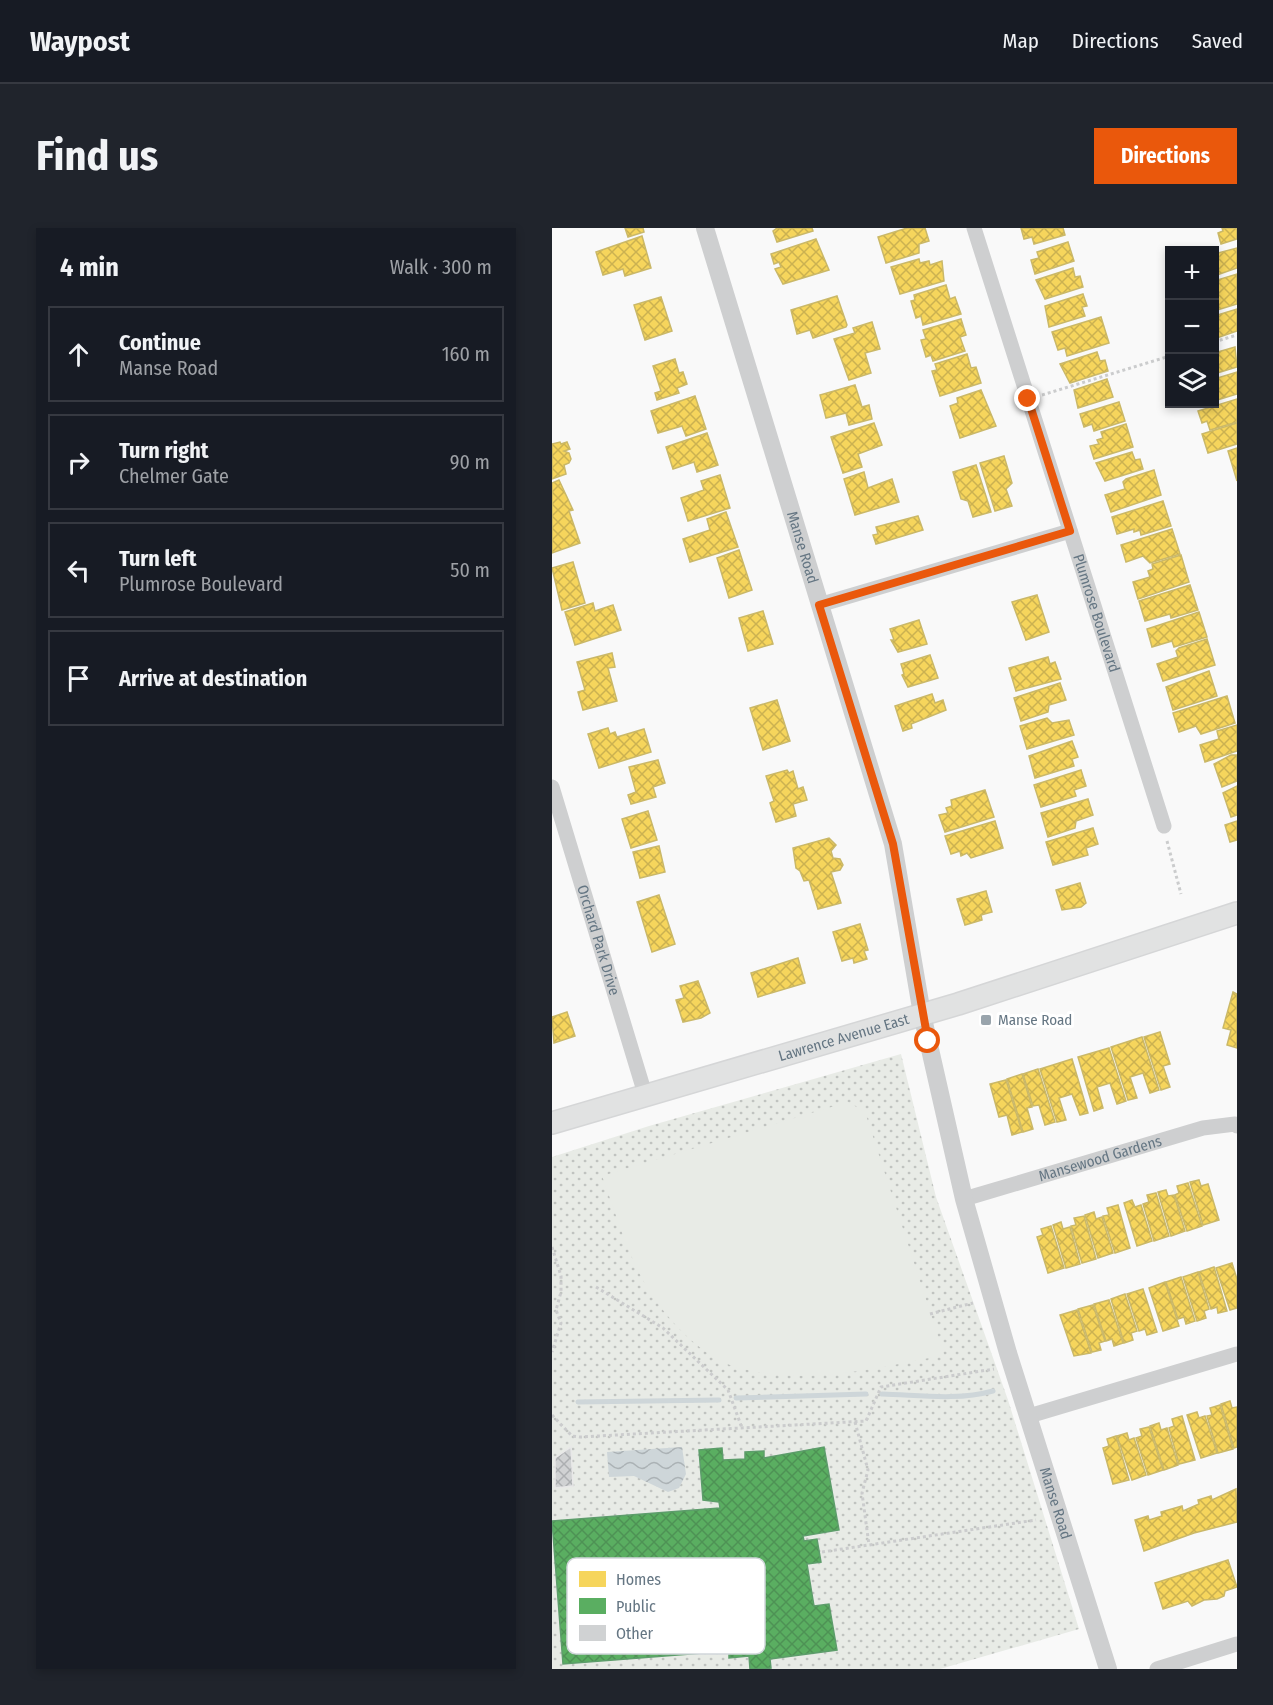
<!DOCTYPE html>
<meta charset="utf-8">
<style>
:root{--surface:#171b24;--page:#20242c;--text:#f1f3f6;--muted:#9ea1a6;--line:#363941;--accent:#ea580c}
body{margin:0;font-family:"Fira Sans Condensed",sans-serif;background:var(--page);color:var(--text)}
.controls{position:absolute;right:18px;top:18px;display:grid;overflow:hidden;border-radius:0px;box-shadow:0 3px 9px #0003}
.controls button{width:54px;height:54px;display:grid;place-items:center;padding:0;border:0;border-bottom:2px solid var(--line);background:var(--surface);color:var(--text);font:30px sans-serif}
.stop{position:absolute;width:18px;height:18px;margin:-14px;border:4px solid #ea580c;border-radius:50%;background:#fff}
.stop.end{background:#ea580c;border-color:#fff;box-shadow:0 2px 6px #0008}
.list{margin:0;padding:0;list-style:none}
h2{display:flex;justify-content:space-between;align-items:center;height:78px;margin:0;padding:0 24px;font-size:26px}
h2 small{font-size:20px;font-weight:400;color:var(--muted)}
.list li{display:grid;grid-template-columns:39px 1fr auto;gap:18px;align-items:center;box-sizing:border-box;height:96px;margin:0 12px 12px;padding:0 12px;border:2px solid var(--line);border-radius:0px}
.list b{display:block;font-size:22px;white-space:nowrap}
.list p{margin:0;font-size:20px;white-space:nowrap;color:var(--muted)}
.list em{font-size:20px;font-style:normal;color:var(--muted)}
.icon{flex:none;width:33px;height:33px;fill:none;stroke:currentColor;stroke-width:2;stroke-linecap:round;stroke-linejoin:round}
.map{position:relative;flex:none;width:685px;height:1441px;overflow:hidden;border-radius:0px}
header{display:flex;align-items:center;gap:36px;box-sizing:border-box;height:84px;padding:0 30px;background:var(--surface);border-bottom:2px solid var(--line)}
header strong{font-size:28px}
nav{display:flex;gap:33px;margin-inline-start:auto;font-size:21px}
.intro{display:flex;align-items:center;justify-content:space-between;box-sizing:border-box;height:144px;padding:0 36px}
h1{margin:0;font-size:42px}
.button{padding:15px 27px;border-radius:0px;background:var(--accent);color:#fff;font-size:21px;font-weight:700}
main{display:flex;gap:36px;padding:0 36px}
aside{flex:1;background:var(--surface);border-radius:0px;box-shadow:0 3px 9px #0003}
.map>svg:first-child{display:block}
</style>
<header>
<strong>Waypost</strong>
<nav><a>Map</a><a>Directions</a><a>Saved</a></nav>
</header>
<div class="intro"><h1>Find us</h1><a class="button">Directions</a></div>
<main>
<aside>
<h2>4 min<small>Walk · 300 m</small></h2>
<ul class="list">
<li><svg class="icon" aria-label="ahead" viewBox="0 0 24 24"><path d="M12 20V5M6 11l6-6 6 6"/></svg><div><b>Continue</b><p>Manse Road</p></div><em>160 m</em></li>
<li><svg class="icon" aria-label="right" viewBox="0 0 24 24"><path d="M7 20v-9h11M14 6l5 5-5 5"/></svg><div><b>Turn right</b><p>Chelmer Gate</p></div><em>90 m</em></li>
<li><svg class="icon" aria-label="left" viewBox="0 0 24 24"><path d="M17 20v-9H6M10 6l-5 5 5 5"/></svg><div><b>Turn left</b><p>Plumrose Boulevard</p></div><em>50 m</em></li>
<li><svg class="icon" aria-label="arrive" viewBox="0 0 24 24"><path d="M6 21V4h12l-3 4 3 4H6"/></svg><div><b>Arrive at destination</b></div></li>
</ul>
</aside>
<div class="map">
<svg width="685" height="1441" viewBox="0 0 685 1441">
<defs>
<pattern id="park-dots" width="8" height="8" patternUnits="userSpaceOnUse" patternTransform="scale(1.5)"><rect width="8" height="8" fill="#e8ebe6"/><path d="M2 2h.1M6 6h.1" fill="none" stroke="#c0c3c0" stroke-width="1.8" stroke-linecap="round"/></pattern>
<pattern id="water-waves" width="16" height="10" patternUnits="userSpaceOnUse" patternTransform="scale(1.5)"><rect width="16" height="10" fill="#ced6d9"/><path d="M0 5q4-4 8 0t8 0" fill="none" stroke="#abb2b5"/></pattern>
<pattern id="homes-cross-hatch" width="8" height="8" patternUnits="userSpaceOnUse" patternTransform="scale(1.5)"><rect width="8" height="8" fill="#f6d55c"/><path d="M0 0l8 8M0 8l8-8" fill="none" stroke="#cbb151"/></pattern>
<pattern id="public-cross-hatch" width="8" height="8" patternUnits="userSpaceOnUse" patternTransform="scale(1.5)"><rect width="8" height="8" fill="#5aae61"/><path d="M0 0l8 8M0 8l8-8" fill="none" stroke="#4e9255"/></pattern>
<pattern id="building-cross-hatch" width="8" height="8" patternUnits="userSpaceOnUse" patternTransform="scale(1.5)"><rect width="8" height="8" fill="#d0d2d3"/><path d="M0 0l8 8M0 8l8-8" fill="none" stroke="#acafb1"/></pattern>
</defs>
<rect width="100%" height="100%" fill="#f9f9f9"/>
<polygon fill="url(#park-dots)" points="349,826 384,969 456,1172 527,1401 388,1441 0,1441 0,929 97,898"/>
<path fill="#e8ebe6" d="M296 874 313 884 392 1127C325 1140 251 1159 184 1139 152 1130 120 1096 102 1070 77 1034 65 988 50 948Z"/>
<polygon fill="url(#water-waves)" points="130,1219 134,1246 127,1260 116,1264 82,1248 57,1249 55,1224"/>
<g fill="url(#homes-cross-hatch)" stroke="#cab868" stroke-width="1.5">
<polygon points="73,0 91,0 92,4 76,9"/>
<polygon points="225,0 260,0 261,3 225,14 221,3"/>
<polygon points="355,0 373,0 377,13 367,16 367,25 334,35 326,9"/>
<polygon points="469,0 511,0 513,7 482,16 480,9 472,11"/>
<polygon points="670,0 685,0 685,11 669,16 666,5 671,3"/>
<polygon points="90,8 99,40 73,48 71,41 51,47 44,24"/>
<polygon points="264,11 277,42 231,56 223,41 229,39 227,34 222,36 219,26"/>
<polygon points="516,14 522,33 483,46 479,32 487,30 485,24"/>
<polygon points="685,20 685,40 665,47 662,26"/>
<polygon points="367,31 368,35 377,33 378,37 390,33 392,53 348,66 339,39"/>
<polygon points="521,40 523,49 528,48 531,59 493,71 484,52"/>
<polygon points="685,46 685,76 662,83 662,53"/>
<polygon points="394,57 398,71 403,69 409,86 371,97 369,88 364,90 359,73 363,72 362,67"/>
<polygon points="531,66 535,78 530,79 533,88 497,99 493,78"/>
<polygon points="285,68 295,97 294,99 261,110 258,102 245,106 239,82"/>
<polygon points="109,69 120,103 93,112 82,77"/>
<polygon points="685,81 685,103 662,111 662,88"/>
<polygon points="549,89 557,115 515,128 513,120 506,122 500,104"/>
<polygon points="409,91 414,107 408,109 413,123 381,133 379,127 374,129 369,112 374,111 371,102"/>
<polygon points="320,94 328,121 313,125 319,145 297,152 282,111 303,105 301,100"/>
<polygon points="683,119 685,139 662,146 662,125"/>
<polygon points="545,124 548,133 553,132 556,143 518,155 508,136"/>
<polygon points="415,126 419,140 424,139 429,155 388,168 380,143 385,142 383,136"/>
<polygon points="123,131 127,145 131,144 135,156 125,160 127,165 105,172 103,165 109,163 101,138"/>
<polygon points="685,144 685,166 662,173 662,151"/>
<polygon points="555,151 561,169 526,180 522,162"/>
<polygon points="303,157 310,179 317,177 320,191 297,197 294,185 274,190 268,167"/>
<polygon points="429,162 444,198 408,210 398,178 406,175 405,170"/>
<polygon points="143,168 154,201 134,208 130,198 106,205 99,183"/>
<polygon points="685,171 685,194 658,202 655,193 650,195 646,183"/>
<polygon points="567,174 573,193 542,203 540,196 532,199 528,186"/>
<polygon points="322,195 330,217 306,226 310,239 291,245 279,209"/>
<polygon points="685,195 685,216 656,225 650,206"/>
<polygon points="574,196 581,219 542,231 538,218 547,216 545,212 551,210 549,204"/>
<polygon points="155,205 166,237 145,244 142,234 121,241 114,219"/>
<polygon points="8,214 9,216 15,214 18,221 12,223 17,225 19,231 17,235 12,237 14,246 0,251 0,216"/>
<polygon points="685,220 685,253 676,223"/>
<polygon points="580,224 583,232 588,231 591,241 553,253 544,235"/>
<polygon points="452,228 460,255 454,261 460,278 443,283 428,235"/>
<polygon points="424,237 439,284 421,289 416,273 409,271 401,244"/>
<polygon points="602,242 609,267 559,284 553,267 573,261 571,254 574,251"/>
<polygon points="312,244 316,260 340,251 347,274 303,287 292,251"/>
<polygon points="168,247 178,280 136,293 129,270 152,262 149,253"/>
<polygon points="7,252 21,282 17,283 28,315 0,325 0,255"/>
<polygon points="611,273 619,298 589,307 588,302 582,304 582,301 565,306 560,289"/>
<polygon points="174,284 186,319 138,334 131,311 158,302 155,291"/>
<polygon points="366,288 371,302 324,316 321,307 326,306 324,299"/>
<polygon points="620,301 628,326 598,335 591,328 574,334 569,317"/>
<polygon points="187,322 200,362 177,370 165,330"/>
<polygon points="629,327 637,354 586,371 581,354 598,349 596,343 601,341 600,336"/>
<polygon points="21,334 33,375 10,382 0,340"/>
<polygon points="638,357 646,382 619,390 618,386 593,393 587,373"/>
<polygon points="485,367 497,404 474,412 460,374"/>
<polygon points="41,375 43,383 61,377 69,402 23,417 13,384"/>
<polygon points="211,383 221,416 196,423 187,390"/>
<polygon points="647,384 655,409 622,419 620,413 600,419 595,401"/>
<polygon points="367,392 375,416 346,424 339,412 342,412 338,401"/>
<polygon points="655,411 663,437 611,453 605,436 626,429 624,423 627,420"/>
<polygon points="60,425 63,439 56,440 65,473 31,482 26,464 33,462 25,434"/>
<polygon points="378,427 386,450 356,459 350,447 352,446 349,436"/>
<polygon points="496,429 498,436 503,434 509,451 464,463 457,440"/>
<polygon points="657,443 665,468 621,482 614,459"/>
<polygon points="508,455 514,472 497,477 496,484 469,493 462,470"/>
<polygon points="380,466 383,475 391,472 394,482 359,496 360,500 351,503 343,478"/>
<polygon points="675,468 683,495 649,506 644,498 627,504 621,485"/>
<polygon points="225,472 238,513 211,522 198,480"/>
<polygon points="495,490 500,495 517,492 522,507 475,521 468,498"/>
<polygon points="685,497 685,523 653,534 648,517 667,511 665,503"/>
<polygon points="56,500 58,506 63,504 65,509 92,501 99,524 47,540 36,506"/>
<polygon points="520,513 526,529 520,531 522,538 483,550 477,528"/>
<polygon points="679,527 685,527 685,553 670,559 662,536"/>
<polygon points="106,532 113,555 101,559 104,569 79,576 76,567 84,564 77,539"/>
<polygon points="235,542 237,545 241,543 246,561 251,559 255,572 241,576 244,588 224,594 218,575 222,573 214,548"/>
<polygon points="529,542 534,558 522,562 524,568 489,579 482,557"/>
<polygon points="685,558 685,587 679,589 671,565"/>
<polygon points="433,562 442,589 393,604 387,587 396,585 394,580 400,578 399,572"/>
<polygon points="536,571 541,587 524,593 523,600 496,609 489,585"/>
<polygon points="96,583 105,612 79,620 70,591"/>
<polygon points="443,593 451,620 419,630 415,625 409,628 408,623 399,626 393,608"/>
<polygon points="685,593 685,612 678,614 673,597"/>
<polygon points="541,600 546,616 534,620 536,627 501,637 494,614"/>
<polygon points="277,610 284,617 279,623 281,630 288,631 291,637 288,642 279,644 289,675 266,681 257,652 252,653 248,643 244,640 241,620"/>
<polygon points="107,618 113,644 88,650 81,624"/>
<polygon points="528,655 534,675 529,679 510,682 504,662"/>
<polygon points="434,663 440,684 429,687 430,692 413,697 405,671"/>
<polygon points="107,667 123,716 100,724 85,674"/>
<polygon points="308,696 316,722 312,723 315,731 302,735 301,730 290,733 281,704"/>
<polygon points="246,730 253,755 206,769 199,745"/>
<polygon points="146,753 158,785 149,790 131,794 124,772 132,770 128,758"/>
<polygon points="681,764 685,766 685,820 675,817 679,802 671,800"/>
<polygon points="15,784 23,808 2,815 0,789"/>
<polygon points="608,804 618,836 611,838 618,859 609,862 592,809"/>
<polygon points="590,809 607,862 598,865 591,845 578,849 585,870 576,872 559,819"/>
<polygon points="557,820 574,873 565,876 558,855 545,859 551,880 542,883 526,829"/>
<polygon points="520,831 536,885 528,887 520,866 507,870 514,892 505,894 488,841"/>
<polygon points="486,841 503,894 493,897 487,877 481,878 471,846"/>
<polygon points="470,846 480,879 475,880 481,901 471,904 455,851"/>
<polygon points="454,852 470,904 460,907 455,887 447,889 438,856"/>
<polygon points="647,952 649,958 656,956 667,992 651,997 638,954"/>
<polygon points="636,955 650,998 635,1003 623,967 627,965 625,958"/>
<polygon points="614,962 616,968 622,967 633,1003 619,1008 606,964"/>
<polygon points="604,965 617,1008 602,1013 591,976 597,974 595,967"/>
<polygon points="580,972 583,979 589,977 600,1013 585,1018 572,975"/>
<polygon points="566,977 578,1020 563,1025 551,988 557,987 555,980"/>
<polygon points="542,984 544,991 550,989 561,1025 546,1030 533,987"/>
<polygon points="532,988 544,1031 530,1035 519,998 524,997 522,990"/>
<polygon points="509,994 511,1001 518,999 528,1036 514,1040 501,997"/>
<polygon points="499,998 512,1040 496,1045 485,1009 491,1007 489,1001"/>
<polygon points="680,1035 685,1051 685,1080 678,1082 664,1040"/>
<polygon points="662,1039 675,1083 666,1085 665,1079 659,1081 647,1044"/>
<polygon points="646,1044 657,1081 652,1083 654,1090 645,1093 631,1049"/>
<polygon points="629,1049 643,1093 634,1096 632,1089 626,1091 614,1054"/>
<polygon points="613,1054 627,1098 611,1103 597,1060"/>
<polygon points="591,1061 605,1104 595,1107 593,1101 587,1103 575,1066"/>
<polygon points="573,1066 585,1103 579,1105 581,1112 572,1115 559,1071"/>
<polygon points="557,1072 571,1115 562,1118 560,1111 554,1113 542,1076"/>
<polygon points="541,1077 553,1113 547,1115 549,1122 540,1124 526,1081"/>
<polygon points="525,1082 539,1125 522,1128 508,1087"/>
<polygon points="678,1173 680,1180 685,1179 685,1219 682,1220 669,1176"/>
<polygon points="668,1177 681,1221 666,1225 655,1188 660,1187 658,1180"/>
<polygon points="645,1184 647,1190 653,1188 665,1225 649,1230 635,1187"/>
<polygon points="630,1188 643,1232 627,1236 617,1200 622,1198 620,1191"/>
<polygon points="607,1195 609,1202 615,1200 626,1237 612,1242 598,1198"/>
<polygon points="597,1199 611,1242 596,1247 584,1210 590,1208 588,1201"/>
<polygon points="575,1205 577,1212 582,1210 594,1247 580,1252 565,1208"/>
<polygon points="564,1208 577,1252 561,1256 551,1220 557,1218 555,1211"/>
<polygon points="684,1261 685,1294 642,1305 592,1323 583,1292 596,1288 597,1292 610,1288 609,1284 630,1278 631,1283 647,1276 646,1272 659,1268 660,1272"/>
<polygon points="676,1332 685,1359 673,1363 672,1368 665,1371 652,1372 640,1378 636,1373 611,1381 603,1355"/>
</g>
<polygon fill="url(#public-cross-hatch)" stroke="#5d9d6b" stroke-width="1.5" points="272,1219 287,1302 251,1308 252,1313 265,1311 269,1334 255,1336 262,1378 277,1376 285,1422 218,1431 219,1440 212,1441 198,1441 197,1428 177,1430 177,1423 11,1436 0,1293 168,1280 167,1274 151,1272 147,1222 170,1220 171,1232 193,1231 193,1224 212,1223 212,1230"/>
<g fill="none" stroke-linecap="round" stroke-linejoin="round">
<g stroke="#ced6d9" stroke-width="5">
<path d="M330 1166C367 1167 404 1173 441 1163"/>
<polyline points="184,1170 314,1166"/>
<polyline points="26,1174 167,1172"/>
</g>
</g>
<polygon fill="url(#building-cross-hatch)" stroke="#e8e8e8" stroke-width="1.5" points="19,1219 21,1258 3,1260 3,1230"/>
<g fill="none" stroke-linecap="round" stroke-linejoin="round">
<g stroke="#d5d6d7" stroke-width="24">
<g id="secondary">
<path id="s5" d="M0 895 406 776 685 685"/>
</g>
</g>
<g stroke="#cbcccd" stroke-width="3" stroke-dasharray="3 3" stroke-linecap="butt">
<polyline points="662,114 685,107"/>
<polyline points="490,167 618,128"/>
<polyline points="615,613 629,666"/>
<polyline points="0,1019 9,1048 9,1064 4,1082 9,1095 0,1124"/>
<polyline points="44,1059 111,1100 176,1162 190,1200"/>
<polyline points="378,1086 421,1075"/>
<polyline points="0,1187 20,1208 28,1209 314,1193 329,1159 442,1141"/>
<polyline points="303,1194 316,1242 310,1265 317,1317"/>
<polyline points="270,1324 484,1292"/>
</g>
<g stroke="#cecfd0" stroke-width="15">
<path id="s1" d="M422 0 612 598"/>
<polyline points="267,377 518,303"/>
<path id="s2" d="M0 559 93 866"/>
<path id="s3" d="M412 971 651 900 683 896 685 898"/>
<polyline points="477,1188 685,1126"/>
<polyline points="605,1441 685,1416"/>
</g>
<path stroke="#cecfd0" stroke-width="18" id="s4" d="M153 0 341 616 370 786 412 971 456 1125 556 1441"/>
<use href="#secondary" stroke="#e1e2e2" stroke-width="21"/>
</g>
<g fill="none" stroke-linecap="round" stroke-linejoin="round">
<polyline stroke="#ea580c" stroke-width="8" points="376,813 341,616 267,377 518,303 476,171"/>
</g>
<rect fill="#99a4ac" stroke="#fff" stroke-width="2" x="428" y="786" width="12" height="12" rx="3"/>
<g text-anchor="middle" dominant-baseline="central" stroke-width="6" stroke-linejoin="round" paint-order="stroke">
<g font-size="15" fill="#657683" stroke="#fff">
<text stroke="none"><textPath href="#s4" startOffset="334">Manse Road</textPath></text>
<text stroke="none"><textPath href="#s1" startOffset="404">Plumrose Boulevard</textPath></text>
<text stroke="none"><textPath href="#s2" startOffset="160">Orchard Park Drive</textPath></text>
<text stroke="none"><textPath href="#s5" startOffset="304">Lawrence Avenue East</textPath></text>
<text stroke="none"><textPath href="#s3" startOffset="142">Mansewood Gardens</textPath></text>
<text stroke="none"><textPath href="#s4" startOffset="1324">Manse Road</textPath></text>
</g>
<g font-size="15" fill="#657683" stroke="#fff" text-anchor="start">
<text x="446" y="792">Manse Road</text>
</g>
</g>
<rect x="15" y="1330" width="198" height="96" rx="9" fill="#fff" stroke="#d1d6da" stroke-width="1.5"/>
<rect x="27" y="1343" width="27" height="16" fill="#f6d55c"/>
<rect x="27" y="1370" width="27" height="16" fill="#5aae61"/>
<rect x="27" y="1397" width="27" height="16" fill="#d0d2d3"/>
<g font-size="16" fill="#657683">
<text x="64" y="1357">Homes</text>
<text x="64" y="1384">Public</text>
<text x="64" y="1411">Other</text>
</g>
</svg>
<div class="controls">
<button>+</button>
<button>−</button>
<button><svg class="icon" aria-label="layers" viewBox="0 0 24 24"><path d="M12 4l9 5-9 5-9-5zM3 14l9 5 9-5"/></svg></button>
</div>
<div class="stop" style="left:376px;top:813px"></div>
<div class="stop end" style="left:476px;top:171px"></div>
</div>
</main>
